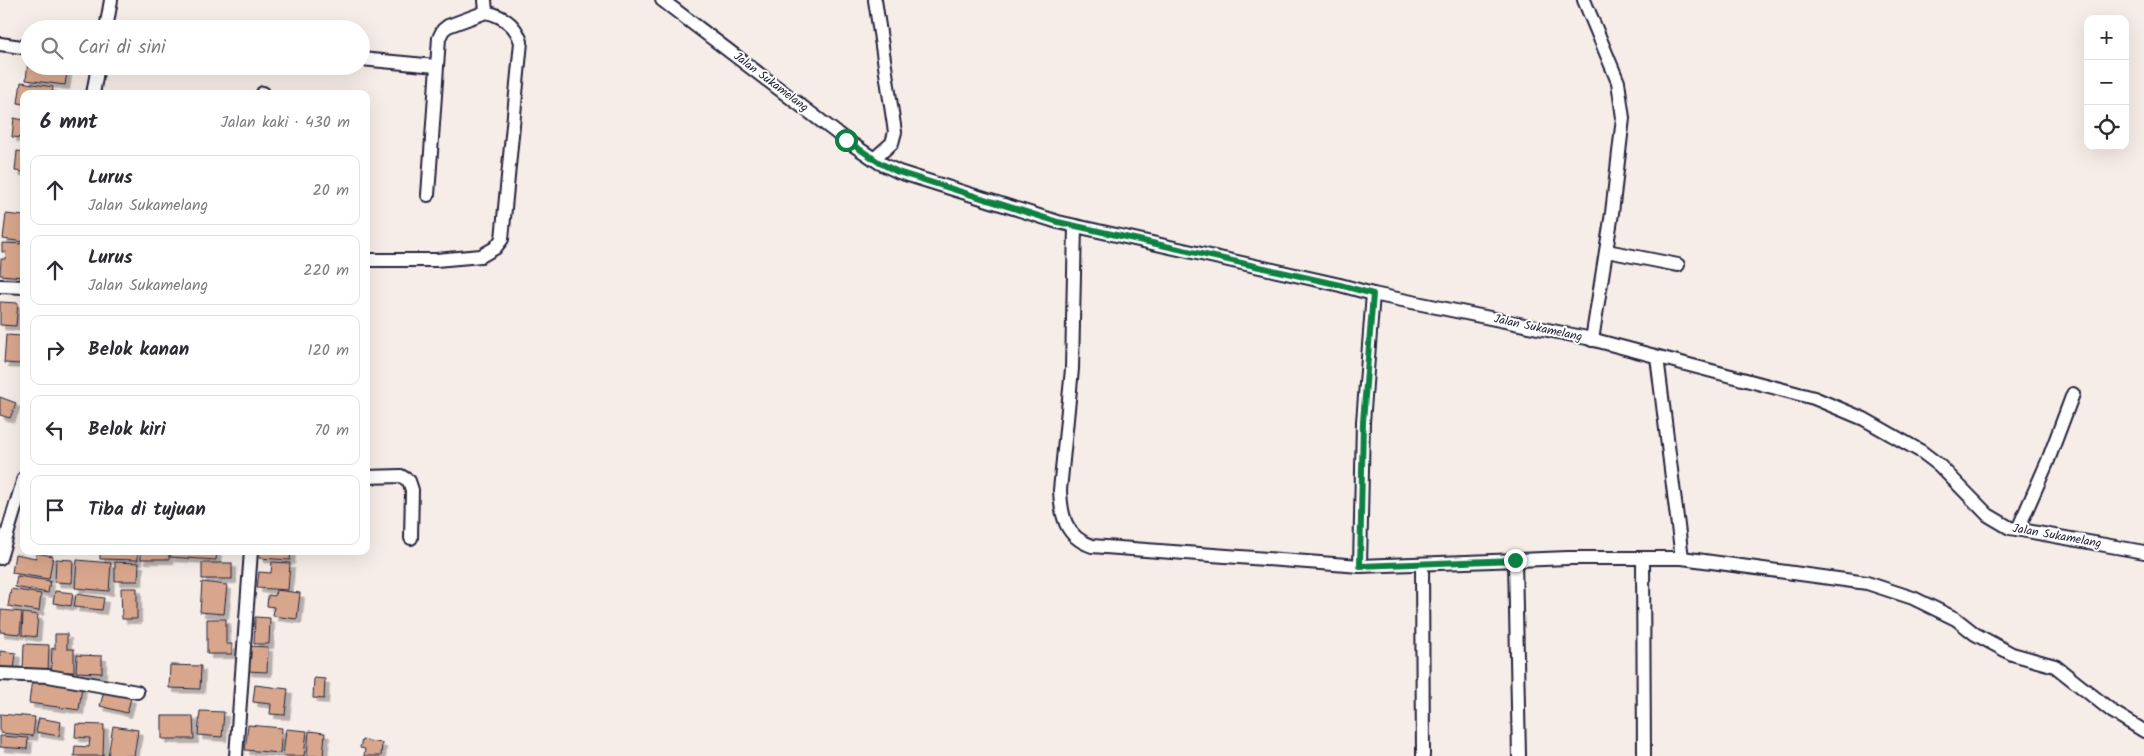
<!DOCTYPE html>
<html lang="id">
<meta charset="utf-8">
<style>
:root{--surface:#fff;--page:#f7f7f7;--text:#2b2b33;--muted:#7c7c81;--line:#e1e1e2}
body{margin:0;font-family:Kalam,sans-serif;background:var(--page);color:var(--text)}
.controls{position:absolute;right:15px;top:15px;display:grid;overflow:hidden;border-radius:10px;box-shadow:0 5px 20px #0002}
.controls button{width:45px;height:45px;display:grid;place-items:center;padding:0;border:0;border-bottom:1px solid var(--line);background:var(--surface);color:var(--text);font:25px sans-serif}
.stop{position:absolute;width:15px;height:15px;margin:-11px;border:4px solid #0b8043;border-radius:50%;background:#fff}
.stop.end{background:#0b8043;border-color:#fff;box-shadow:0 1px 5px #0008}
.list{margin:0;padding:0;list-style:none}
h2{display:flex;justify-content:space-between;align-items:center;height:65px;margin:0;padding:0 20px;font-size:21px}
h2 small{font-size:16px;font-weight:400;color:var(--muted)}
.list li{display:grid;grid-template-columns:32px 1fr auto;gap:15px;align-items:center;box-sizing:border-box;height:70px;margin:0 10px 10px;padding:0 10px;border:1px solid var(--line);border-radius:10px}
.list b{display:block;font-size:19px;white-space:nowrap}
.list p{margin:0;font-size:16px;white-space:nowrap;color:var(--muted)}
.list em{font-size:16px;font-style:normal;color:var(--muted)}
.icon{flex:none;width:28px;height:28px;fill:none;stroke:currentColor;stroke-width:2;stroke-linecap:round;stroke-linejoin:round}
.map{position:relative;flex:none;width:2144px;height:756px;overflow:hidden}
.search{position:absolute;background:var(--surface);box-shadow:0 5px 20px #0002;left:20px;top:20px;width:350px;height:55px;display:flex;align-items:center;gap:12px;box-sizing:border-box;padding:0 18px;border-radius:28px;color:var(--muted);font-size:19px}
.panel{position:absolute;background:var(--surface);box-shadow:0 5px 20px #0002;left:20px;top:90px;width:350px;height:465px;border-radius:10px}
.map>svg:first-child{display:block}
</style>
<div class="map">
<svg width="2144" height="756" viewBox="0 0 2144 756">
<defs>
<filter id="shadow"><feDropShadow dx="4.5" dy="4.5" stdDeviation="0" flood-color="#0004"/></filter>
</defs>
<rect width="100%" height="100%" fill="#f7ede8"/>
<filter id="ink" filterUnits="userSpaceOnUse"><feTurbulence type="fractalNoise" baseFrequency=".02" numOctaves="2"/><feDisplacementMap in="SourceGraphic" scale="10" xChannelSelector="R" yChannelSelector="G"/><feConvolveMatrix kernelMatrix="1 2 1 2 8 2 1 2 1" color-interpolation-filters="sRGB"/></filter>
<g filter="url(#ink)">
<g fill="#d8a68c" stroke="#22223b" filter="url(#shadow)">
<polygon points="28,61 29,66 68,66 65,85 26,80"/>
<polygon points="21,82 53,87 52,94 24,94 24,104 18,103"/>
<polygon points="14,118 24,120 24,138 12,137"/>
<polygon points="17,151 24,152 24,172 15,171"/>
<polygon points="6,214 24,216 24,242 3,239"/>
<polygon points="2,243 24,244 24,277 0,275 1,259 5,259 6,252 2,252"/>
<polygon points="0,302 18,303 16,326 0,325"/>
<polygon points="6,335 23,336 21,364 4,363"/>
<polygon points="0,397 16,403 10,418 0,415"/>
<polygon points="100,551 138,551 138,560 100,559"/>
<rect x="141" y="551" width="28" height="8"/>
<polygon points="171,551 217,551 216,560 170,557"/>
<polygon points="259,551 291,551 290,560 259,558"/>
<polygon points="36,553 53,556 49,579 12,573 15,554 36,558"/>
<polygon points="56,559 73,560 72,583 55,582"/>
<polygon points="77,560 111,563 109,591 75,588"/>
<polygon points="115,562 139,563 138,581 115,581"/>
<polygon points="272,562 290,563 288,590 257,588 259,572 271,573"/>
<rect x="202" y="563" width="30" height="16"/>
<polygon points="17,576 50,581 48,593 15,587"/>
<polygon points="202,582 227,585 224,614 200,612"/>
<polygon points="121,588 137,588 137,619 122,619"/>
<polygon points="11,589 41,594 39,611 8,606"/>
<polygon points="276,590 300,593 297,619 273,616 274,607 267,606 268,595 275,596"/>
<polygon points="55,591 73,593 71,606 53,603"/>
<polygon points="76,594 104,598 102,610 74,607"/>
<polygon points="1,610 22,612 20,634 0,632"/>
<polygon points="23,613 38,615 36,637 22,635"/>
<polygon points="255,617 270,618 269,644 254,644"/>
<polygon points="207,619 226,619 226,644 232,644 232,654 207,654"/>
<polygon points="55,634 67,634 67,649 74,649 74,672 51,672 52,648 55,649"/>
<polygon points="24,644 49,645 48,672 23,671"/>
<polygon points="248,646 268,647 267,672 247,671"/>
<polygon points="0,651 16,653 14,670 0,669"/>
<polygon points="77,655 102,656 102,673 76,672"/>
<polygon points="170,665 201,666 200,689 169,688"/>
<polygon points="314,678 325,679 324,699 313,698"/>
<polygon points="32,679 82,686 79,710 29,703"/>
<polygon points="255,685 288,689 285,715 270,714 271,704 253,702"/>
<polygon points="104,691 131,698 127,713 100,706"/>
<polygon points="200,711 224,712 222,737 198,735"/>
<polygon points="0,714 35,717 33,736 0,733"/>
<polygon points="162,716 193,716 194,739 162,739"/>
<polygon points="39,718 61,722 59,736 36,732"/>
<polygon points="76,724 104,725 103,756 74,756 75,746 89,747 90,738 75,737"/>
<polygon points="248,725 282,728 280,753 245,750"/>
<polygon points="113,726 138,730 134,756 108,756"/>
<polygon points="286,729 307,731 304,756 283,756"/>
<polygon points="309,731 325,733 323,756 307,756"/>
<polygon points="0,736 28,738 27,749 0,747"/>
<polygon points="362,740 382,743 381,756 364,756 365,749 360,748"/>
</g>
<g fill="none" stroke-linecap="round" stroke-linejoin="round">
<g stroke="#22223b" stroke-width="16">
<g id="street">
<polyline points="662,0 846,140 880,163 899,172 1058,222 1340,285 1373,294 1587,338 1814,398 1864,419 1922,452 1939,465 1988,515 2010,528 2144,552"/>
<polyline points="1584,0 1618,82 1623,118 1612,213 1592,340"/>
<polyline points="106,29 111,0"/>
<polyline points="0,44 29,48"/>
<polyline points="361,59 436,66"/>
<polyline points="93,94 98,66"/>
<polyline points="263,94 263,93"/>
<polyline points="874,159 892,143 895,132 875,0"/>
<polyline points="428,195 439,38 443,30 448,26 486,12"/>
<path d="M1075 226 1072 369 1060 490C1061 515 1065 537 1092 546L1360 566 1568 558H1682L1867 583 1913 598 1956 619 1975 634 2012 654 2055 666 2113 712 2144 731"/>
<polyline points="1607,251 1678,265"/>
<path d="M366 260H436L481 256 495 248 502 239 521 42C516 25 503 16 486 12L485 0"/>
<polyline points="0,286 24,287"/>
<polyline points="1657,357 1682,558"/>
<polyline points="366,477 401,476 409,481 412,490 411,538"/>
<polyline points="2018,529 2047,463 2073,394"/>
<polyline points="0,558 24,478"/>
<polyline points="1643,558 1644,756"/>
<polyline points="1515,560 1519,756"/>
<polyline points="1422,564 1423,756"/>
<polyline points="1360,566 1363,422 1373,294"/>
<polyline points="0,674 48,676 137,692"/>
<polyline points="236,756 251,551"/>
</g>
</g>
<use href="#street" stroke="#fff" stroke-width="12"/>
</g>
</g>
<g fill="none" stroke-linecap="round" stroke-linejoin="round" filter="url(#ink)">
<polyline stroke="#0b8043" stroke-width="6" points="846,140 880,163 898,172 1058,222 1340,285 1373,294 1363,422 1360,566 1515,560"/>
</g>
<g text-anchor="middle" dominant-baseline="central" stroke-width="4" stroke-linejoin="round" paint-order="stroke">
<g font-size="12" fill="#22223b" stroke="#fff">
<text transform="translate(771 82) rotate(37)">Jalan Sukamelang</text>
<text transform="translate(1538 328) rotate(12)">Jalan Sukamelang</text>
<text transform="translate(2057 536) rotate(10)">Jalan Sukamelang</text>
</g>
</g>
</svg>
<div class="controls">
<button>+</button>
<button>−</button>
<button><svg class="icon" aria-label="locate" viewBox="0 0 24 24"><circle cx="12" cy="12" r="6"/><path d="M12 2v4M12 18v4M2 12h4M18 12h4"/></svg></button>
</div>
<div class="stop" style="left:846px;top:140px"></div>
<div class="stop end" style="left:1515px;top:560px"></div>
<div class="search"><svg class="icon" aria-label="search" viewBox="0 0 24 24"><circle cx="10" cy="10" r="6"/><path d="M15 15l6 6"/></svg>Cari di sini</div>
<section class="panel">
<h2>6 mnt<small>Jalan kaki · 430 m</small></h2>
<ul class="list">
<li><svg class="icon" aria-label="ahead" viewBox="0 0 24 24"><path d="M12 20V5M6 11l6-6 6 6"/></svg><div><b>Lurus</b><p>Jalan Sukamelang</p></div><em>20 m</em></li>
<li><svg class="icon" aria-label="ahead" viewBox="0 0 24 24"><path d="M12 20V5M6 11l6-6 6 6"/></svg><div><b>Lurus</b><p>Jalan Sukamelang</p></div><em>220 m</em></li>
<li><svg class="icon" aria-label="right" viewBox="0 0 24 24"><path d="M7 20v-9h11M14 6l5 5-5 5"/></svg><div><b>Belok kanan</b></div><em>120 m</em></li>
<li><svg class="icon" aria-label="left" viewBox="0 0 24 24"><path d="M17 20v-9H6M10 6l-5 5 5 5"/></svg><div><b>Belok kiri</b></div><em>70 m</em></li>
<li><svg class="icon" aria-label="arrive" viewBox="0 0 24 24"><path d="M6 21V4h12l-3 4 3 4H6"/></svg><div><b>Tiba di tujuan</b></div></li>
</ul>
</section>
</div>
